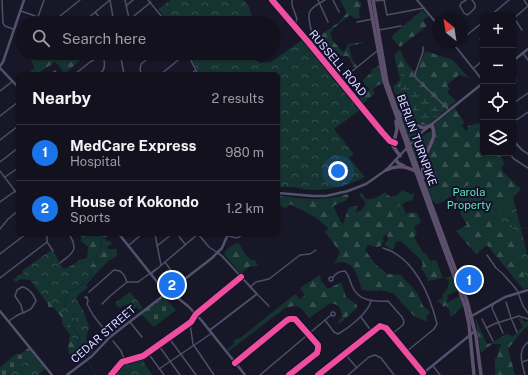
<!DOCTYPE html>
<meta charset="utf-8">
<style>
:root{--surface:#12111d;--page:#1f1f2a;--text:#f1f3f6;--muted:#9c9da4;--line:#31313b;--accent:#1a73e8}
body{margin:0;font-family:"Public Sans",sans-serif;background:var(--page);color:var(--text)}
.controls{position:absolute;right:12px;top:12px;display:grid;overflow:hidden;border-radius:6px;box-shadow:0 1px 3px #0004}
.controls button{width:36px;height:36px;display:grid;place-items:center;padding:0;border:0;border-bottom:1px solid var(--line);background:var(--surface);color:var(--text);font:20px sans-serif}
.compass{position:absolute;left:432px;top:12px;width:36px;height:36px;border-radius:50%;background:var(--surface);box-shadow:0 1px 3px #0004;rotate:330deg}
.you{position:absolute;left:338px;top:171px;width:14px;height:14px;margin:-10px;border:3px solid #fff;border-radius:50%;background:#1a73e8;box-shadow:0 0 0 6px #1a73e833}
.badge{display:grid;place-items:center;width:26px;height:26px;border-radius:50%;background:var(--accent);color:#fff;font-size:13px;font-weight:700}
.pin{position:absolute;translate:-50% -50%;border:2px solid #fff;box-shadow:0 1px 4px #0006}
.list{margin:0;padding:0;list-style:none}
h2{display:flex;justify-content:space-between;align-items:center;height:52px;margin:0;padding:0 16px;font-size:17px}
h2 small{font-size:13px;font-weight:400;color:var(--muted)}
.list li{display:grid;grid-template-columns:26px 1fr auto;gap:12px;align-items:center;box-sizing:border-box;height:56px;padding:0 16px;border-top:1px solid var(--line)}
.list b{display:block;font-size:15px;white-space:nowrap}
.list p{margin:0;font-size:13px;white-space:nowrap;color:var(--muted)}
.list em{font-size:13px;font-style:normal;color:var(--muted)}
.icon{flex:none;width:22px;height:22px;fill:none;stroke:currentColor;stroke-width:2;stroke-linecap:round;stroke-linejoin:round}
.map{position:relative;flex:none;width:528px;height:375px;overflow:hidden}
.search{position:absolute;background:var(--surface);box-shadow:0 1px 3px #0004;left:16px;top:16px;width:264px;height:44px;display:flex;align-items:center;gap:10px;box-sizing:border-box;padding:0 14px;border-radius:22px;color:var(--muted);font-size:15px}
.panel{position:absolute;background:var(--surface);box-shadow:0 1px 3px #0004;left:16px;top:72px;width:264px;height:164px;border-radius:6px}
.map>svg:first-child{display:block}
</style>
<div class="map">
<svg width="528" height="375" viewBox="0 0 528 375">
<defs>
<pattern id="forest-firs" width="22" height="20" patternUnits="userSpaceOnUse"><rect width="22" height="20" fill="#153330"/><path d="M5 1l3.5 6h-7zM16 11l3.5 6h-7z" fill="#37504f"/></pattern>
<pattern id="wetland-marsh" width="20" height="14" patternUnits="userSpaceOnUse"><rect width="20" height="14" fill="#153330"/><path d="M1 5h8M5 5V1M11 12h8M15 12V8" fill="none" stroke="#37504f"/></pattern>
<pattern id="cemetery-stones" width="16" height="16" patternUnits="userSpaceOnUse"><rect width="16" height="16" fill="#153330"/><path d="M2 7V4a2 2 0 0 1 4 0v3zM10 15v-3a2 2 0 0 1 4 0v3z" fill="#37504f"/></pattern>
<pattern id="park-crowns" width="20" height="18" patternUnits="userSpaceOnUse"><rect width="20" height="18" fill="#153330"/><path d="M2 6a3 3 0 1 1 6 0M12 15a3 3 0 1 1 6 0" fill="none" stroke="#37504f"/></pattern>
</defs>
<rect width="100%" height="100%" fill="#181727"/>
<g fill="#153330">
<polygon points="398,110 421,131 410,143"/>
<path d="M424 165 427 181 439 191 442 196 439 201 441 203 436 204C426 197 423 177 424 165Z"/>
<polygon points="402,190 411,194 414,193 413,201 411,200 402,204 406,214 402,216 399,213 396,196"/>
</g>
<g fill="url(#forest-firs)">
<polygon points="340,0 358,0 362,4 359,9 360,18 356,19 350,15 334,28 330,34 333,41 343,52 346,49 348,44 363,42 363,43 350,46 349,47 352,59 357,66 354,68 348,56 341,56 334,49 328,47 323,43 316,47 312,44 326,31 338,23 347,13"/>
<polygon points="422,10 429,16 423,20 427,26 400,47 392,38 394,34"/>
<path d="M399 50 401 51C403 58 409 70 417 72L425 51 453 60 469 78 459 75 447 85 450 89 447 92 456 101 428 125H421L401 112 393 87 400 80 394 55Z"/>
<polygon points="29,53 89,53 64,74 61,74 63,72 60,67 55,62 37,74 28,74 34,68"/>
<polygon points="378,66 380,66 383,83 375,87 373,90 375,93 361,105 357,100 369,91 370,89 364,84 363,80 372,72 371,70"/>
<path d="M455 108 464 122 462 126 466 131 468 129V126L478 123 483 126V153H501V157L505 164 501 167 503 172 521 189 494 219 512 224 527 288 523 289 487 245 476 254 456 231 467 225 461 215 485 202 477 179 441 203 439 201 442 196 439 191 426 181C421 164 429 156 434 141 436 135 435 130 435 124Z"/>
<path d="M429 132H432L430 138 432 140 424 156H419L416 159 412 146 417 144V141C420 136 425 135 429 132Z"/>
<path d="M361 192 366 199C373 200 380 196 385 192L389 196 392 197 396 195 398 202 400 204 398 209 399 213 402 216 410 212 412 214 413 212 417 213 421 222 414 227 417 233 414 237 424 254 426 253 430 261 436 260 443 278 427 281 428 279 421 268 423 265 421 260 401 241 396 242 393 250 389 248 385 245H384L389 238 386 235 382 238 384 240 381 246 376 247 368 245 365 250 377 266 382 269 387 274 401 275 418 294 423 306 429 311 430 314 426 316 428 322 414 316 393 293 379 290 376 291 362 290C357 275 354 258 335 263L340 252 325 232 328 228 315 217 290 204 286 208 282 207 278 203V196H281C306 199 322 202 347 194L349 197 345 201 333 206C337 212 338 219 343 224L349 207 357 206V209L356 212 362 210 366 203 359 195Z"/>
<path d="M81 234H109L105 239 106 241H110L112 244 108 246 107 249H117V256L108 261 74 298C78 305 88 320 89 328 89 331 86 335 85 337L90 347 95 348 84 354 80 352 72 355 69 354 68 348 70 335 62 324V318L54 308 48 307V304L30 280 20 279 16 282 13 280 52 251 54 252 63 269 73 265 79 260 87 258 88 247 81 241Z"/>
<polygon points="238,242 245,254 251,260 254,260 258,265 254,267 250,266 241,274 224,254 227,249"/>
<path d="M320 275 321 281 328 289 341 282 346 297 357 305V308L339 324 338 322 342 317C342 309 338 302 329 304L309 318C300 307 300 304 285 308L229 351 227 349 234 344 233 341 238 338 239 339 295 294 300 299 305 295 300 288Z"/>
<polygon points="453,275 458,289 457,291 448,295 447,303 460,296 463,306 451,317 449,310 446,305 444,307 437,300 443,298 442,295 448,288 449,280 444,279"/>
<polygon points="475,317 487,344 492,343 506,334 513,336 523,327 518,318 521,318 524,322 528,321 528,326 522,331 508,349 515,375 495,375 495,358 497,357 501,344 492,344 481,353"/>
</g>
<path fill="url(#wetland-marsh)" d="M402 70 406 78 415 87 427 92 434 105 441 113 438 116C430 116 428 120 420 123L409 114 412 106 403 100 400 101 398 91C403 84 399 77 402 70Z"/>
<g fill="url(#cemetery-stones)">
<polygon points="164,297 176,310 154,327 141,314"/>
<polygon points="28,348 34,355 9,375 0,375 0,367 17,353 19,355"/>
</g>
<g fill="url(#park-crowns)">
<polygon points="171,0 244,0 249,7 254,23 187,23 184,16 181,16 169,23 158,9"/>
<path d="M302 40 361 109 334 129 354 154 349 158 365 177C349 185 332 190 315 190 303 190 289 184 278 188V74H200L187 53H245C249 57 255 58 260 63L271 62Z"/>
<polygon points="477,178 485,202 461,215 455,194"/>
<polygon points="513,197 521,228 528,227 521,229 528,258 528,288 527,288 512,225 500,233 494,219"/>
<polygon points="50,251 64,269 84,265 92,276 84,283 88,287 78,295 76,299 84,312 88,328 86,340 94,351 85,358 72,337 69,322 58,306 55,308 22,271"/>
<polygon points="130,292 143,308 140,310 137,307 133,309 128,304 118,308 115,303"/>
<polygon points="34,355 45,369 38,375 9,375"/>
<path d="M142 359 152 375H112C123 359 125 364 142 359Z"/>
</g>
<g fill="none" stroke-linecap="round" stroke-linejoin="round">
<g stroke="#0b2a4a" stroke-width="1">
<polyline points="278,104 281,99 285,97"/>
<polyline points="278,131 280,137"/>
<path d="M96 375C89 363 81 354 77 341L80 337C74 333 72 325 75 318L64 305V298L73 289H76L92 276 89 266 95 262 97 263 100 261 95 256 102 245 101 242 103 238 100 234"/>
</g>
<g stroke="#4d4f68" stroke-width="1.5">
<polyline points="2,0 3,23 5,26 13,29"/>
<polyline points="110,0 114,23"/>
<polyline points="125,0 130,23"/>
<polyline points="148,0 167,23"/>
<polyline points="272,0 309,43 382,132 393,143"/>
<polyline points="292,0 292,5 297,19 294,26"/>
<polyline points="318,0 328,22"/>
<polyline points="333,0 339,12"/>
<polyline points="384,0 387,15 424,8"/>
<polyline points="466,0 461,3 460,6 464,13 467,15 471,12 475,8 475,4 472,0"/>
<polyline points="524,0 528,6"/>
<polyline points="375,1 385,0"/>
<polyline points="127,5 133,0"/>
<polyline points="21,11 38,17 44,0"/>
<polyline points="95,12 104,23"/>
<polyline points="491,15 509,0"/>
<polyline points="514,18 522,30"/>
<polyline points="513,19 528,6"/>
<polyline points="54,21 80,0"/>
<polyline points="114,22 129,20 151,2"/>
<polyline points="357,22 373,19"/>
<polyline points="82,23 110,0"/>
<polyline points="107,23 114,19"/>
<polyline points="379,30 401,26"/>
<polyline points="462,39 483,22"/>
<polyline points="480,39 483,40"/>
<path d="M309 43 312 38C311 16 300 13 325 0"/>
<polyline points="454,46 459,42"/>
<polyline points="423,47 423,52 415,74 416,78 449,110"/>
<polyline points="120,53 124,74"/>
<polyline points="187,53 198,74"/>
<polyline points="523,53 528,60"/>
<polyline points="121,59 129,53"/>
<polyline points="474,68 483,60"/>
<polyline points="51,74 55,71 57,74"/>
<polyline points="75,74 90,62 103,55"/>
<path d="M100 74C107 68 104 61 103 53"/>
<polyline points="142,74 140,70 141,64 155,53"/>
<polyline points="161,74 187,53"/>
<polyline points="191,74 196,70"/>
<polyline points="513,74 516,80 513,83"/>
<polyline points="340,81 377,51"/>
<polyline points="0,91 13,81"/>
<polyline points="515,102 528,93"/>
<polyline points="0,116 18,102"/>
<polyline points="513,121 518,119 528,112"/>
<polyline points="0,140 18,126"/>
<polyline points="513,148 517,145"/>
<polyline points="509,153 514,159 528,168"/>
<polyline points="0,162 18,148"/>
<polyline points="0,171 18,195"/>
<polyline points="5,177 18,168"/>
<polyline points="0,202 18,189"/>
<polyline points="278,205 279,207 278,207"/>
<polyline points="0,229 8,219 18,211"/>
<polyline points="47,234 47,242 53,251"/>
<polyline points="155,234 161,265"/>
<polyline points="177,234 185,244"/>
<polyline points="198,234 209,247 218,253"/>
<polyline points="228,236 237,238 244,234"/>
<polyline points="128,246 142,234"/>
<polyline points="157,246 172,234"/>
<path d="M383 248C414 257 430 295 437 324L434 329 406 352"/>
<polyline points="0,254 26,234"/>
<polyline points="487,255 496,268 503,274 517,290 523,306 528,313"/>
<polyline points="165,262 180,283"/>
<path d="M60 263C73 253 79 250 69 234"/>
<polyline points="151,274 198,234"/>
<circle cx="331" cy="279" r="2"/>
<path d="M333 277C336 273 339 271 345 271 349 275 350 281 352 286 358 301 374 302 388 301L402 317 404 321 403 325 392 334"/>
<polyline points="0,278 47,242"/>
<path d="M22 287C29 288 34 295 36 301L31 309 23 313 21 305 15 296 17 290Z"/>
<polyline points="250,287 256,282 269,279 300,255 310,254 316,250"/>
<polyline points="89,292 114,270 120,271 124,275 127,282"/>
<polyline points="257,294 269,306"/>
<polyline points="87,298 86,298 85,297 87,297 88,301 87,304 93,315 110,337"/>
<polyline points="506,302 511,318 517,332"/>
<polyline points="102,304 109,297 127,282 138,282 156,269"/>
<polyline points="493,305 492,308 503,333"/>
<circle cx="333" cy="314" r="2"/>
<polyline points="361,317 372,332"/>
<polyline points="482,319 493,341"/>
<path d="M325 320 334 332 338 334C349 328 368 313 371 301"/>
<polyline points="9,321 16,316 22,313"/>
<polyline points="130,322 142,337"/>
<polyline points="190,324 193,344 214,375"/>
<polyline points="486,328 494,324 519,316 528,319"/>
<polyline points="169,338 196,375"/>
<polyline points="113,341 121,351 125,361"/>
<polyline points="159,346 180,375"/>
<polyline points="148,353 164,375"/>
<polyline points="345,354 357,368"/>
<polyline points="522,362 528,360"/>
<polyline points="235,363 286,321 289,319 295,319 318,345 318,349 317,353 289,375"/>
<polyline points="433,366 440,375"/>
<polyline points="159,369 212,333"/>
<polyline points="260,375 331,315"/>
<polyline points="318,375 380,326 386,328 423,373"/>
<polyline points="348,375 369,357 375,355 381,358 394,375"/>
<path d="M525 375C522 363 517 351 528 342"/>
</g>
<g stroke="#4d4f68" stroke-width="2">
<polyline points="417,0 438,25"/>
<polyline points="452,42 483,81"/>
<polyline points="513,140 522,150 528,154"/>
<polyline points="210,330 257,294 222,256 218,253"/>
<polyline points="111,375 122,362 143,356 191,322 196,314 241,277"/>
</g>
<g stroke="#50536d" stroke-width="2.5">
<polyline points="513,61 528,49"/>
<polyline points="0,66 3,62 24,0"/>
<polyline points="0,68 18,87"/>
<polyline points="278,193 313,196 326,196 348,191 366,184 386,170 422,132 483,83"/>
<polyline points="119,234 158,283 188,306 202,321 245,375"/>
<polyline points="0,311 52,375"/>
<polyline points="470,317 505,297 528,290"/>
<polyline points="67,375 92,356 110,337 212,258 222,248 228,234"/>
<polyline points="421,375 475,331"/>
</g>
<g stroke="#5c506c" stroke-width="3.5">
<polyline points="369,0 384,81 407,146"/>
<polyline points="373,0 387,82 409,144"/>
<path d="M398 111C404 118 415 126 424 128L432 125C437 137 430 144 426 155 423 162 422 170 423 178"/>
<polyline points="396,121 397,129 393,146 400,156"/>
<polyline points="410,147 467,301 476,336 481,375"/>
<polyline points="408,150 465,306 469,324 474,375"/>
<polyline points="396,160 398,163 404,166"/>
<path d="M386 170C396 165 407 166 417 172"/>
</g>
<g stroke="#5c506c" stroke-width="3.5">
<polyline points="409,144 410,147"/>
<polyline points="407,146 408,150"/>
</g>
<g stroke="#12112d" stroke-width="8">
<g id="cycleway">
<polyline points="272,0 309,43 382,132 390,141 395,143"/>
<polyline points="235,363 286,321 289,319 295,319 318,345 318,349 317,353 289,375"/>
<polyline points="111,375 122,362 143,356 191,322 196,314 241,277"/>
<polyline points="318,375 380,326 386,328 423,373"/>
</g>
</g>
<use href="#cycleway" stroke="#ef4d9e" stroke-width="6"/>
</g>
<g text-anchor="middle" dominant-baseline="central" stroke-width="4" stroke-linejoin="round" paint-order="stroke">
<g font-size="11" fill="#dddeff" stroke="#12112d">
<text transform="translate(338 63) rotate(50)">RUSSELL ROAD</text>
<text transform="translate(417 140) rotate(70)">BERLIN TURNPIKE</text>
<text transform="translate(103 334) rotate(-41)">CEDAR STREET</text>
</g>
<g font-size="11" fill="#65e3b1" stroke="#12112d">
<text x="469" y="192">Parola<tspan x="469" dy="13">Property</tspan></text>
</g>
</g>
</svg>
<div class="controls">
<button>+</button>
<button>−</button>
<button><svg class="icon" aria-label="locate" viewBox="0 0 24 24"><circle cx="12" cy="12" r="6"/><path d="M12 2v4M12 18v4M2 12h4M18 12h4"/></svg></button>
<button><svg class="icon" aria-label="layers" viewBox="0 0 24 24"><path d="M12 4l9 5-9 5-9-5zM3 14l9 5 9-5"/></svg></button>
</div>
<svg class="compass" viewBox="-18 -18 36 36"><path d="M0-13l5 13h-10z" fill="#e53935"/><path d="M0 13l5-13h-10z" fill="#9c9da4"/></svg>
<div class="you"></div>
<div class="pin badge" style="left:469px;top:280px">1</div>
<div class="pin badge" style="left:172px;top:285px">2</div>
<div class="search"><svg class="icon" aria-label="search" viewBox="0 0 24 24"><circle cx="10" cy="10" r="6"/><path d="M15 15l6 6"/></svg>Search here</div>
<section class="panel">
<h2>Nearby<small>2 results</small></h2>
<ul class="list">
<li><span class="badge">1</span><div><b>MedCare Express</b><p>Hospital</p></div><em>980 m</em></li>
<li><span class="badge">2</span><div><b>House of Kokondo</b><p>Sports</p></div><em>1.2 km</em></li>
</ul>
</section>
</div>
